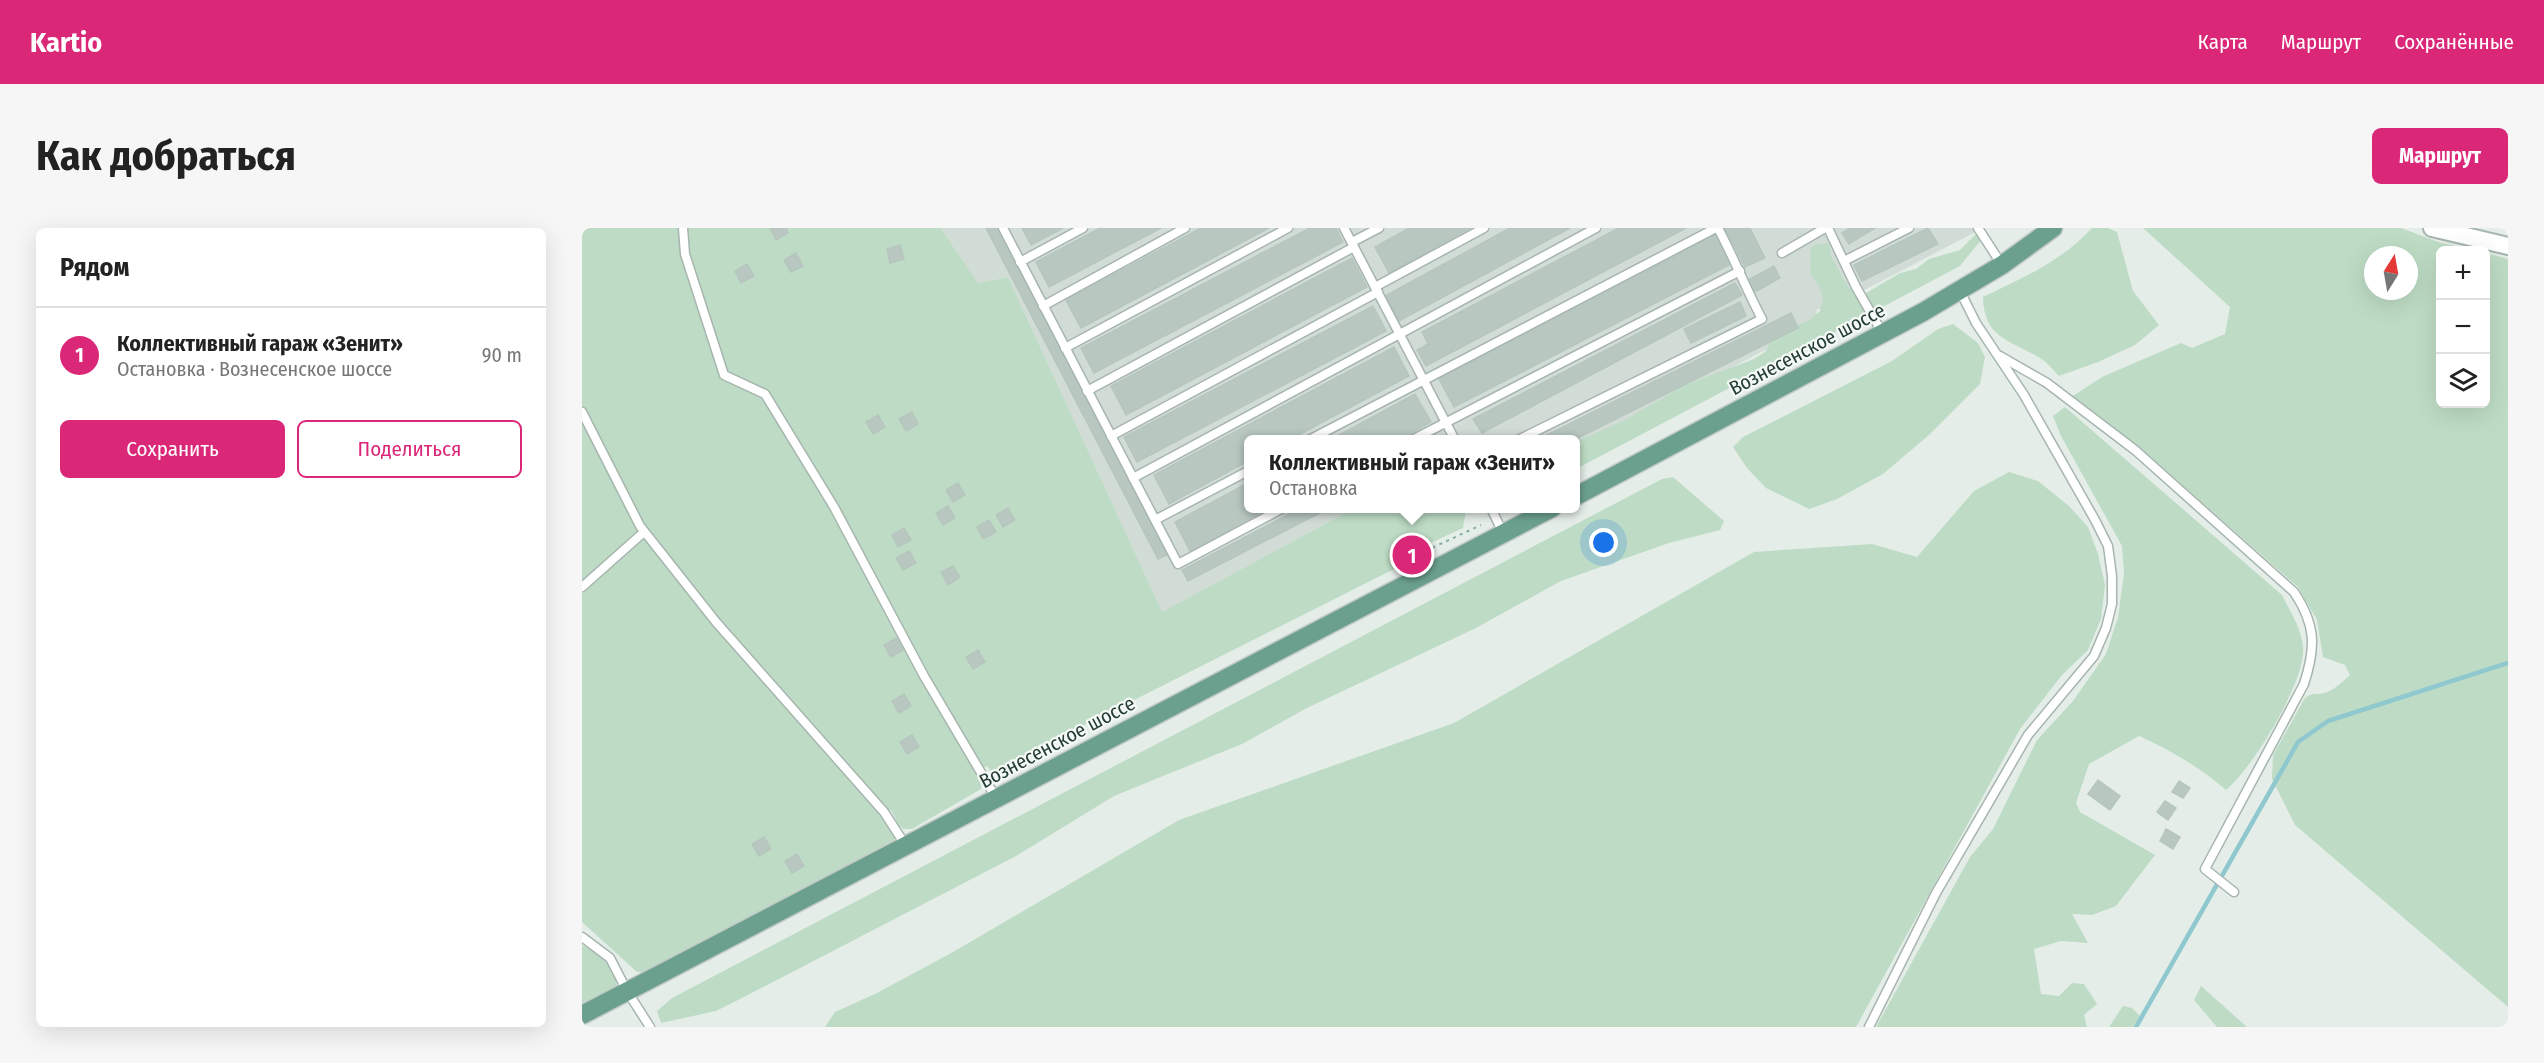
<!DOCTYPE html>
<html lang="ru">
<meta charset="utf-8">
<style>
:root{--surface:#fff;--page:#f6f6f6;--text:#222;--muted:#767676;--line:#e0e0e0;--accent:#db2777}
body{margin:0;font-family:"Fira Sans Condensed",sans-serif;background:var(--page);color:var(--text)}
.controls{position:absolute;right:18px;top:18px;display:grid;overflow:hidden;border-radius:9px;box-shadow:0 6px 24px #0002}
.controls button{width:54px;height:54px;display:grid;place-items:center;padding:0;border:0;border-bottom:2px solid var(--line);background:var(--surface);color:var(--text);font:30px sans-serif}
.compass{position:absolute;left:1782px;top:18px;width:54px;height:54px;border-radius:50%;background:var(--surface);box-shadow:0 6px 24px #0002;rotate:11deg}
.you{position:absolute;left:1022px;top:315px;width:21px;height:21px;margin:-15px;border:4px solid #fff;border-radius:50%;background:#1a73e8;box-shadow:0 0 0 9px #1a73e833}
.badge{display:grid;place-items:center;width:39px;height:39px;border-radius:50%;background:var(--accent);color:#fff;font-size:20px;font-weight:700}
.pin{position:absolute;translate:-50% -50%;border:3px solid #fff;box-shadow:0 2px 6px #0006}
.popup{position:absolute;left:662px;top:207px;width:336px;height:78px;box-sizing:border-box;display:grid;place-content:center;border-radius:9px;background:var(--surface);filter:drop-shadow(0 2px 4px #0005);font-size:20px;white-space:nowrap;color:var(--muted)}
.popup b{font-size:22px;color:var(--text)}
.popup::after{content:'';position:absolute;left:50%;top:100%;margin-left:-12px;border:12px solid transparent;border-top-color:var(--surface)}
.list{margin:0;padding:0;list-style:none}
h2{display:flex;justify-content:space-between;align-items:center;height:78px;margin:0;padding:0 24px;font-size:26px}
h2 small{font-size:20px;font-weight:400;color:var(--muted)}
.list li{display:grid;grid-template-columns:39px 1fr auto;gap:18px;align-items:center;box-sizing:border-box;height:96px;padding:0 24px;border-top:2px solid var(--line)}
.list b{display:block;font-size:22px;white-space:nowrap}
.list p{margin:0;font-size:20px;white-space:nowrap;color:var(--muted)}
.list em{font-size:20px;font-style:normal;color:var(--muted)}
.actions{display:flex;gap:12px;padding:18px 24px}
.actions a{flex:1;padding:14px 0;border:2px solid var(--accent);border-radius:9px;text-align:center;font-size:21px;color:var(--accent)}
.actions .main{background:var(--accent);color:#fff}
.icon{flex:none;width:33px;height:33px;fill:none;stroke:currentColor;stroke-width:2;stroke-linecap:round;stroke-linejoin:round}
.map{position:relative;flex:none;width:1926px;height:799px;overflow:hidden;border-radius:9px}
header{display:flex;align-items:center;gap:36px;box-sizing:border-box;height:84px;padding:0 30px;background:var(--accent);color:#fff}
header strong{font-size:28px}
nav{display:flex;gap:33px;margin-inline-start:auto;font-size:21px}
.intro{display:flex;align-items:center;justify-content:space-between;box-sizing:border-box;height:144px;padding:0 36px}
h1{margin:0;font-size:42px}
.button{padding:15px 27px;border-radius:9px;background:var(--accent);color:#fff;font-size:21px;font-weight:700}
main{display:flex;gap:36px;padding:0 36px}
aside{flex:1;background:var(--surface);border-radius:9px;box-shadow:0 6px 24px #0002}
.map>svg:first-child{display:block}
</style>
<header>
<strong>Kartio</strong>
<nav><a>Карта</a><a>Маршрут</a><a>Сохранённые</a></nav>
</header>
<div class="intro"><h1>Как добраться</h1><a class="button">Маршрут</a></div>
<main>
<aside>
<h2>Рядом<small></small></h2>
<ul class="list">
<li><span class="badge">1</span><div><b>Коллективный гараж «Зенит»</b><p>Остановка · Вознесенское шоссе</p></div><em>90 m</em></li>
</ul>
<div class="actions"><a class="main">Сохранить</a><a>Поделиться</a></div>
</aside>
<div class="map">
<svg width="1926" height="799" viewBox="0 0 1926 799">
<rect width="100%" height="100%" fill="#e4ede8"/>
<polygon fill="#d2dcd7" points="359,0 1401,0 1246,81 1235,81 1232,96 994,222 994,212 666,212 666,280 771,281 580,385 426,49 396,55"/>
<g fill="#bedcc5" fill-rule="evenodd">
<polygon points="0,0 359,0 396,55 426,49 580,384 771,281 884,281 881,300 842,318 831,315 824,320 823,331 812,341 409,544 405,538 395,543 399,553 399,561 330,601 322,601 317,598 309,582 300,587 314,611 63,744 55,744 0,694"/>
<path d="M1510 0H1526L1535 4 1551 63 1577 97 1553 117 1516 134 1477 148C1472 143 1467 136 1461 132 1431 112 1402 113 1401 69 1441 50 1480 33 1510 0Z"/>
<path d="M1561 0H1819L1859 15 1891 22H1858V176H1904V25L1926 31V779L1713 597 1690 551 1691 527 1723 470C1730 464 1735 467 1742 465 1753 462 1760 454 1768 447L1763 437 1741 429 1735 392 1716 359 1556 218 1491 168 1520 149 1599 115 1610 120 1643 106 1648 79ZM1791 27H1827V63H1791Z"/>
<polygon points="1394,6 1399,12 1378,38 994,241 994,214 1043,192 1103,157 1172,131 1183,124 1190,112 1201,104 1227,92 1238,83 1241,70 1237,58 1228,46 1229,20 1234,16 1247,15 1249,28 1266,59 1279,68 1318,45 1334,41 1347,31 1378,22"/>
<polygon points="1371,96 1396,115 1403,129 1398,156 1347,207 1301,246 1255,271 1227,281 1184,260 1165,240 1151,219 1161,209 1310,133 1356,101"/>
<path d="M1483 179 1700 367C1708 383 1719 400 1721 418 1725 452 1670 541 1644 562 1617 539 1590 523 1557 508L1507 536 1494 575 1498 584 1573 627 1534 678 1510 687 1490 686 1506 715 1479 713 1452 721 1459 766 1477 768 1490 755 1502 756 1515 776 1502 787 1505 799H1294L1388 629 1411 601 1455 512 1491 473 1524 426 1536 389 1542 346 1540 318 1479 208 1471 188Z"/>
<polygon points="1427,244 1456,253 1487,278 1506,299 1516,326 1523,357 1519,391 1506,422 1480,447 1438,501 1274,799 243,799 253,784 295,765 371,724 597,592 872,495 1172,324 1290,316 1335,329 1392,263"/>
<polygon points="1091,249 1142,293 1138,302 1087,315 979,353 894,400 725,480 660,516 532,568 434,628 160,770 134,783 79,795 75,783 90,770 1080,251"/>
<path d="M0 717C19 729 33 735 35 759L0 777Z"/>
<polygon points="1619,758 1665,799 1635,799 1612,772"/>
<polygon points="1541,778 1550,780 1558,788 1551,799 1527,799"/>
</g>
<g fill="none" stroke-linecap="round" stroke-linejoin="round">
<polyline stroke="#8fc8ce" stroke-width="4.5" points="1554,799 1716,514 1746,493 1926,435"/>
</g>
<g fill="#b9c7c1" stroke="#b6c6bf" stroke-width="1.5">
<polygon points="188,0 204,0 206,5 194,12"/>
<polygon points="404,0 418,0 587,326 576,331"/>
<polygon points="440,0 481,0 449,17"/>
<polygon points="518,0 579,0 467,59 454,34"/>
<polygon points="619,0 687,0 499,100 484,72"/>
<polygon points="728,0 754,0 761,14 512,145 499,120"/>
<polygon points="827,0 888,0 807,45 793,19"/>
<polygon points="928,0 988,0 817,93 803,68"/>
<polygon points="1037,0 1104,0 844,138 835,122 846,116 840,104"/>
<polygon points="1143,0 1168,0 1183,30 1163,39"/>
<polygon points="1268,0 1293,0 1267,16 1260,5"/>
<polygon points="1346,0 1356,16 1280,53 1272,37"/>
<polygon points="1134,7 1149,36 872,179 857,151"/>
<polygon points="318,17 322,31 308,35 305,21"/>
<polygon points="214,25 221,38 209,44 202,32"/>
<polygon points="770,30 785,59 544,187 529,158"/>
<polygon points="165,36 172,48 159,55 153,43"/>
<polygon points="1192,38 1198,50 1173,64 1166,52"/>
<polygon points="1153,55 1160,67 900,205 891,191"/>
<polygon points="1158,74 1164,88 1109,115 1102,101"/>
<polygon points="791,78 804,103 555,234 542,209"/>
<polygon points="1209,85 1216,100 992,212 955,212"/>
<polygon points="812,119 827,148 707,212 666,212 666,233 587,276 572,247"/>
<polygon points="833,166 849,194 816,212 748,212"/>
<polygon points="330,184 336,196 324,203 317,191"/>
<polygon points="296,187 303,199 291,206 284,194"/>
<polygon points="376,255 383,267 371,274 364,262"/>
<polygon points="666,255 666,280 687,280 608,323 593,294"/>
<polygon points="366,278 373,290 361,297 354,285"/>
<polygon points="426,280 433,292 421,299 414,287"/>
<polygon points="719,280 747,280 606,353 600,342"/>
<polygon points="407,292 414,304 401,311 395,299"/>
<polygon points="322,300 329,312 316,319 310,307"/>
<polygon points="327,323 334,335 321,342 314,330"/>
<polygon points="371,338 378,349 366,357 359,344"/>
<polygon points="314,410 321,422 309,429 302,417"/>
<polygon points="396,422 403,434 391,441 384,429"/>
<polygon points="322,466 329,478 317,485 310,473"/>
<polygon points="330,507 337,519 325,526 318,514"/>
<polygon points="1516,552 1538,568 1528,582 1506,566"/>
<polygon points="1597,553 1608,560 1601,570 1590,564"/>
<polygon points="1583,573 1594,580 1586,592 1575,584"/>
<polygon points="1584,601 1598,609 1591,621 1578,613"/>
<polygon points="182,609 189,621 177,628 170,616"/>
<polygon points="215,626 222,638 210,645 203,633"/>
</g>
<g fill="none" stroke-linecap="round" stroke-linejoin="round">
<g stroke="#a7b5af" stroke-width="11">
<g id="lane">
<polyline points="101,0 103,26 142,147 183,166 252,279 342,448 414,570"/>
<polyline points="421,0 596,336 701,280"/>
<polyline points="762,0 873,212"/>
<polyline points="1246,0 1274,59 1301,106"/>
<polyline points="1396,0 1420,37"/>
<polyline points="770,14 797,0"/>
<polyline points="1200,25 1243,0"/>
<polyline points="1262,33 1327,0"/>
<polyline points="438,34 501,0"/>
<polyline points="793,59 902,0"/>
<polyline points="461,78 603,0"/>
<polyline points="483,120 706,0"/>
<path d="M1418 128 1465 155 1553 222 1712 364C1734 397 1734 419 1722 456L1623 641 1652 664"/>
<polyline points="505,163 772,19"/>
<polyline points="0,184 58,298 134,394 302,584 324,618"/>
<polyline points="529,208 796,64"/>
<polyline points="727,212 1134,0"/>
<polyline points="830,212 1158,43"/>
<path d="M936 212 1180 91C1164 61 1152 30 1136 0"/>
<polyline points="551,250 1014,0"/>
<polyline points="909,280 921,305"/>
<polyline points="573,292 666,243"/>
<polyline points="0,359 62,304"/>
<polyline points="0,709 28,730 45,763 68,799"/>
<polyline points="1287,799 1354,665 1446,507 1512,428 1524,400 1530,376 1530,348 1526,318 1513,292 1442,167 1394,95 1378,63"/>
</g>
</g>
<g stroke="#a7b5af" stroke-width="20">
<polyline id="street" points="1850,0 1926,18"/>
</g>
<g stroke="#c2c9c6" stroke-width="21">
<g id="primary">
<polyline points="994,268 1341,84 1420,37 1471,0"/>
<polyline points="0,787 970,280"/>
</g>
</g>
<polyline stroke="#86aea0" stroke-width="2" stroke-dasharray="3 4.5" stroke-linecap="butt" points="837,326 899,297"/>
<use href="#lane" stroke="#fff" stroke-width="8"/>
<use href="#street" stroke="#fff" stroke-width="16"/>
<use href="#primary" stroke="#6ba08f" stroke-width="18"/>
</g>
<g text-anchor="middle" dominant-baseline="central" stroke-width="4.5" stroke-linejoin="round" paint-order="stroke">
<g font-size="20" fill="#243d35" stroke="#f4f9f6">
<text transform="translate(1225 121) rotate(-28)">Вознесенское шоссе</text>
<text transform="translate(475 514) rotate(-28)">Вознесенское шоссе</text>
</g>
</g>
</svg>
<div class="controls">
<button>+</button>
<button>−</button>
<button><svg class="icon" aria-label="layers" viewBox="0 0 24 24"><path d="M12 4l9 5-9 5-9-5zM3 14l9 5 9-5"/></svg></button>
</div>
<svg class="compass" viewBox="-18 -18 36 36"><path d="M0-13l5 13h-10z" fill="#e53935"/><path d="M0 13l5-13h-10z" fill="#767676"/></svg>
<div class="you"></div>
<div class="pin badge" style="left:830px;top:327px">1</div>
<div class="popup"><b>Коллективный гараж «Зенит»</b>Остановка</div>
</div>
</main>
